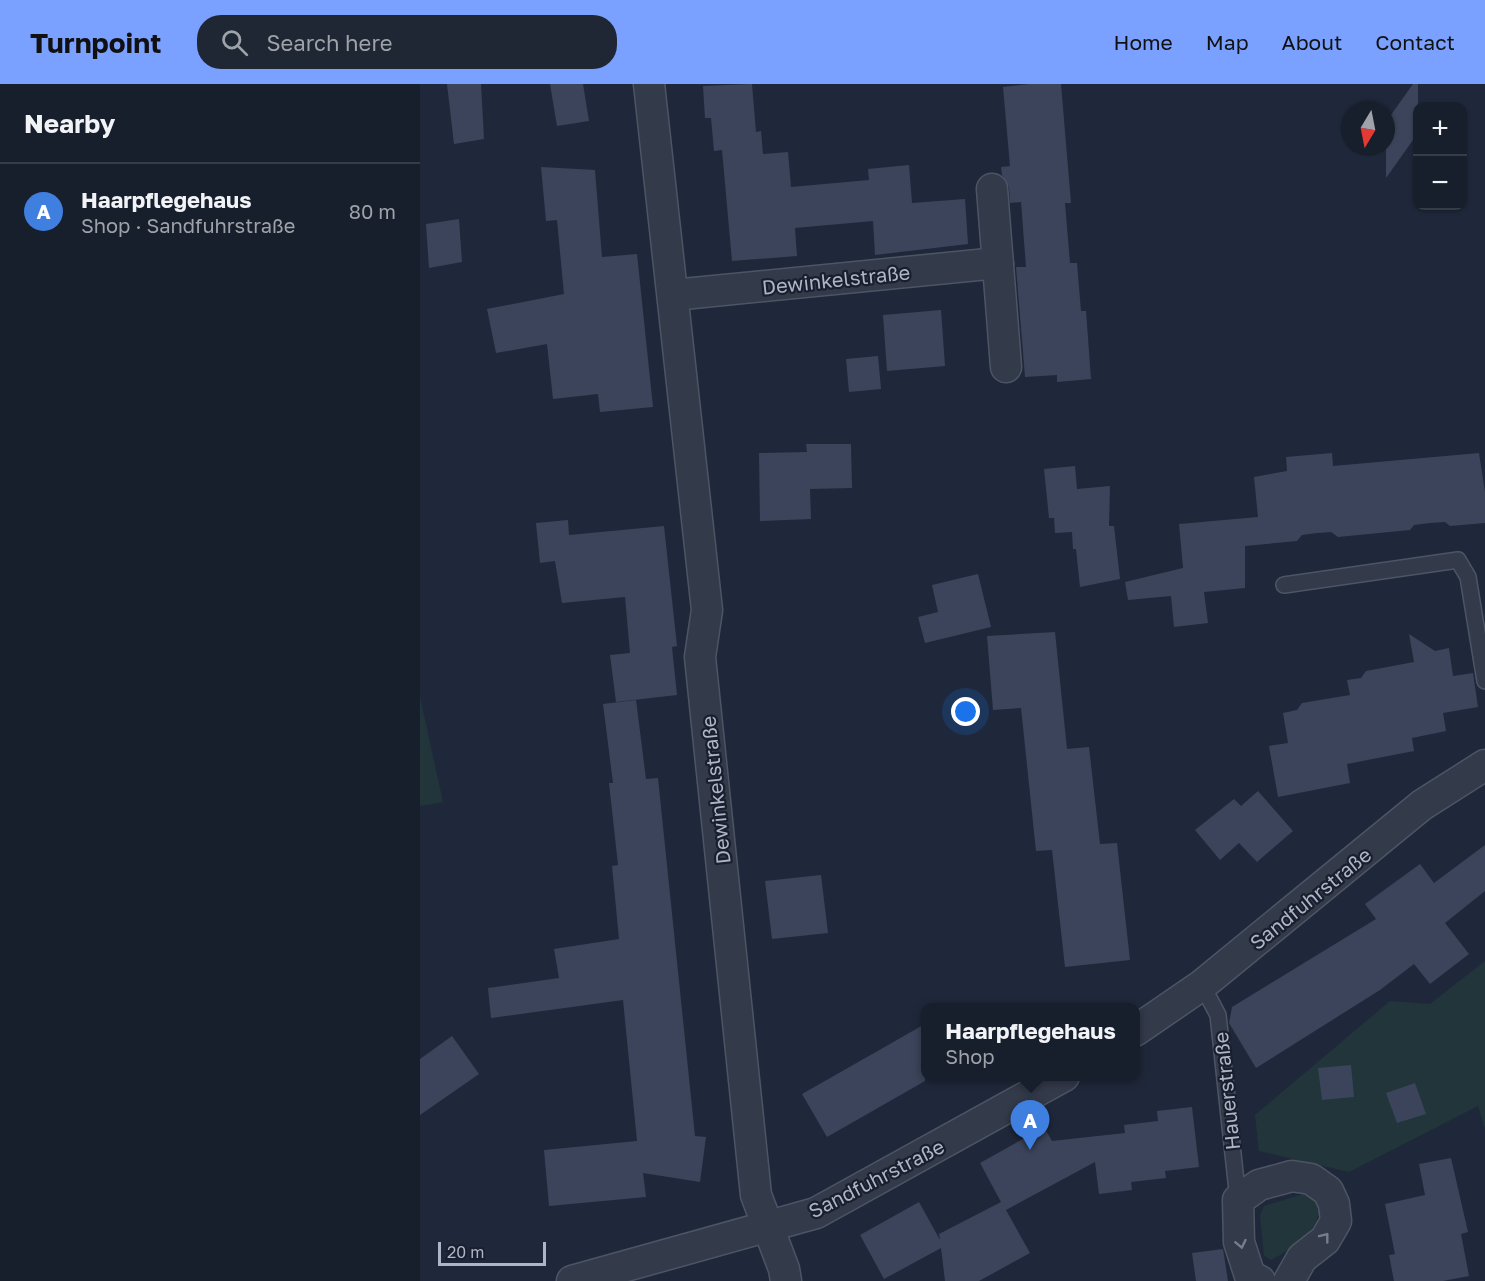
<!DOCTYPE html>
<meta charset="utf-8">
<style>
:root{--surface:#171e2c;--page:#202734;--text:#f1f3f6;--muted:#9ea2a9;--line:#363c48;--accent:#7aa1ff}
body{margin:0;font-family:"Golos Text",sans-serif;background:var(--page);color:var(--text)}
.controls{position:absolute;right:18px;top:18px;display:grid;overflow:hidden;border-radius:12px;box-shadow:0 2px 4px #0004}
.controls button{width:54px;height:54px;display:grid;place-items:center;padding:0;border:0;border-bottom:2px solid var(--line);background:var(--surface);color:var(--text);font:30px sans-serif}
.compass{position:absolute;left:921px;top:18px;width:54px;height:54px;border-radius:50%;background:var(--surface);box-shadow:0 2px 4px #0004;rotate:190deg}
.scale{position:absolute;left:18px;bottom:15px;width:108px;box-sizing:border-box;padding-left:6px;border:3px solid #adb5c6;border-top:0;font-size:16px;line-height:21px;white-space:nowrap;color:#adb5c6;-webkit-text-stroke:4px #191f2e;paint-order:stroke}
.you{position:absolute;left:546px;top:628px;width:21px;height:21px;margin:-15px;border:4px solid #fff;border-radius:50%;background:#1a73e8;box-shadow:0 0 0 9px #1a73e833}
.badge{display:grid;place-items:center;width:39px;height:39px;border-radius:50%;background:var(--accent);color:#fff;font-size:20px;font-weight:700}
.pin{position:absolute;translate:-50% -50px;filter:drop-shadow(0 2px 3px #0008)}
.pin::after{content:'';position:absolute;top:32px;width:21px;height:18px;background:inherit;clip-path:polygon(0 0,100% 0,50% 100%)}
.popup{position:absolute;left:501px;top:919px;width:219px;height:78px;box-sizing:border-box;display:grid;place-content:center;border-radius:12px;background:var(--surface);filter:drop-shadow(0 2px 4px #0005);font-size:20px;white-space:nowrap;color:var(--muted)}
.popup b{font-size:22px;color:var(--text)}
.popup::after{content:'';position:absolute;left:50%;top:100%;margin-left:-12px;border:12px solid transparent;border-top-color:var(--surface)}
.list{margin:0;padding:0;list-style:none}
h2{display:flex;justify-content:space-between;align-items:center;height:78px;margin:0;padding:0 24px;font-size:26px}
h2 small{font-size:20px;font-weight:400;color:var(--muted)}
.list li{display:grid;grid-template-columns:39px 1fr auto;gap:18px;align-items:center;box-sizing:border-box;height:96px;padding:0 24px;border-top:2px solid var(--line)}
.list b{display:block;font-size:22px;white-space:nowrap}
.list p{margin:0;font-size:20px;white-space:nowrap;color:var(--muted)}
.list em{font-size:20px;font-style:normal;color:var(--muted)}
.icon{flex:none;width:33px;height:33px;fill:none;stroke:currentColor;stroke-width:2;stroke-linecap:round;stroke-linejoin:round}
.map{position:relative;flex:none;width:1065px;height:1197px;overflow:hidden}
header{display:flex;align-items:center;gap:36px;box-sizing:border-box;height:84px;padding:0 30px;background:var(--accent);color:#111}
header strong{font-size:28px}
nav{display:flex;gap:33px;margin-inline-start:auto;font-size:21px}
.search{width:420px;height:54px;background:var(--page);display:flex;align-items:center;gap:15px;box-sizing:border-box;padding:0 21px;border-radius:24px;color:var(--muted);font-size:22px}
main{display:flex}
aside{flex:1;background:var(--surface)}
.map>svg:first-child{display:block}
</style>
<header>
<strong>Turnpoint</strong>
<div class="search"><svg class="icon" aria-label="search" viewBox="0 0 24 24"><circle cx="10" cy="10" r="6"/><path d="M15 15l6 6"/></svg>Search here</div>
<nav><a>Home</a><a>Map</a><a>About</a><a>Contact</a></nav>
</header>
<main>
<aside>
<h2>Nearby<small></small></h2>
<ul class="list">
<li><span class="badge" style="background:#3f7fe0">A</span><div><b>Haarpflegehaus</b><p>Shop · Sandfuhrstraße</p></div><em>80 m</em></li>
</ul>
</aside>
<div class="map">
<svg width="1065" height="1197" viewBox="0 0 1065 1197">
<rect width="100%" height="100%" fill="#1f283a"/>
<g fill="#21353b">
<polygon points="0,613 23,718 0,722"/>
<polygon points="1065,877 1065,1045 1058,1022 929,1088 839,1067 835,1031 970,917 1010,920"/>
<path d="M883 1110 894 1113 900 1119C901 1147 873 1164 851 1176L844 1172 840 1132 844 1122Z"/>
</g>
<g fill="#3b445a">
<polygon points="27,0 61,0 64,55 34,60"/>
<polygon points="130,0 163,0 169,37 137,42"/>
<polygon points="332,0 336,48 341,47 343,70 368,68 371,103 449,96 448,85 489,81 492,119 545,115 548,160 455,171 453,137 375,144 377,172 312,177 302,66 294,67 291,34 285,34 283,2"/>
<polygon points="609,0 641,0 651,119 645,119 650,179 657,179 661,227 666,227 671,295 637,298 637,291 605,293 596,183 606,183 601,118 590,119 589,103 582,91 581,83 590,82 583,3"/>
<polygon points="993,0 998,0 998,49 966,94 966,38"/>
<polygon points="121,83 175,86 182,173 217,170 233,323 180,328 178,310 133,315 127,260 76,269 67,225 144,210 137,136 126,137"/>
<polygon points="39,135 42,178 9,184 6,140"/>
<polygon points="521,226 525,282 467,287 463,231"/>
<polygon points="458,272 461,305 429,308 426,275"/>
<polygon points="386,360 431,360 432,404 390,405 391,435 340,437 339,369 387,368"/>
<polygon points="912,369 913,382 1059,369 1065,408 1065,439 1030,442 1025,438 1010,439 994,441 990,446 918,453 911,448 897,449 882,451 877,457 825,462 825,504 784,508 788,539 754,543 751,512 708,516 705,498 763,484 759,440 838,433 834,393 867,387 866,373"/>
<polygon points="655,382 657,405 690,402 689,442 694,442 700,495 660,503 656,465 653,465 652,448 635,449 634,434 629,434 624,385"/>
<polygon points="148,436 149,451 244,442 257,562 252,563 257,611 196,618 190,571 210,569 205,513 142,519 135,477 120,479 116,439"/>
<polygon points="558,490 571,543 505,559 498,533 518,528 512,501"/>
<polygon points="635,548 647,665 669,663 680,760 697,759 710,876 645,883 632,766 616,767 601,624 573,626 567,552"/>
<polygon points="989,550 1015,567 1029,564 1033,592 1053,589 1058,623 1023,629 1026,647 992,654 994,667 927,680 930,699 858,713 849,662 868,659 863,629 877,626 882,619 930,611 927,596 941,594 946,587 994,578"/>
<polygon points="216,616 226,695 238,694 275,1052 286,1053 280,1098 223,1089 226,1113 129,1122 124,1066 217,1057 203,916 71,934 68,904 139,894 134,865 199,855 192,782 198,781 189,699 193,699 183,620"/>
<polygon points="838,707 873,747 837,778 819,759 800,776 775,746 814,715 821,722"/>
<polygon points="1065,761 1065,807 1025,839 1049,870 1010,900 994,880 960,906 836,984 809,939 812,923 956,835 945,820 1000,780 1014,799"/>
<polygon points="401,791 408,849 352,855 345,797"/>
<polygon points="505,940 505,997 407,1053 382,1010"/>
<polygon points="32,952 59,990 0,1031 0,975"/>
<polygon points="931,981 934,1013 902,1016 898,984"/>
<polygon points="995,999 1006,1030 977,1039 966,1009"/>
<polygon points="772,1023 779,1083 745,1087 746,1094 711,1098 712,1106 679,1110 675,1078 586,1126 610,1169 559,1197 525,1197 521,1164 464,1195 440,1151 499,1118 520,1156 519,1150 581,1118 560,1079 624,1043 632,1057 705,1049 704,1041 738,1037 737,1027"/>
<polygon points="1031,1074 1048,1148 1041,1150 1049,1192 1023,1197 974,1197 969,1171 975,1170 965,1120 1005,1111 999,1080"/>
<polygon points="803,1165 808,1197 776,1197 772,1169"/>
</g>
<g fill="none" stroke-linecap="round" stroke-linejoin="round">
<g stroke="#4d5564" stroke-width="18">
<g id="lane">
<polyline points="864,501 1038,476 1048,493 1065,597"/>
<polyline points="782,901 798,931 818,1116"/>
</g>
</g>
<g stroke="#4d5564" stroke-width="33">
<g id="street">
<polyline points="229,0 287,526 280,573 336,1111 364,1185 366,1197"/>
<polyline points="572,105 586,283"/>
<polyline points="253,211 578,179"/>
<polyline points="715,947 782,901 1002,721 1065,681"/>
<polyline points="152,1197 396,1129 644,992"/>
<polyline points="840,1197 830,1192 819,1158 818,1116 839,1101 872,1092 891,1095 908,1107 914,1120 916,1137 905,1156 882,1174 869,1197"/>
</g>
</g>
<use href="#lane" stroke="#333a4a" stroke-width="15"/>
<use href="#street" stroke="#333a4a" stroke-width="30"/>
</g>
<defs><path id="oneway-chevron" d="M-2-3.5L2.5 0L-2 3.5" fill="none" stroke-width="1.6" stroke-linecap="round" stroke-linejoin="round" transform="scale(1.5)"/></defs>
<g stroke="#767e8e">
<use href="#oneway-chevron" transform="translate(905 1153) rotate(-52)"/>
<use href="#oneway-chevron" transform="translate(821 1160) rotate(78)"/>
</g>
<g text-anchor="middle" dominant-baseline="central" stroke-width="4.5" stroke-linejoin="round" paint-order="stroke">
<g font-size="20" fill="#adb5c6" stroke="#191f2e">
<text transform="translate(416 195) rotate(-6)">Dewinkelstraße</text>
<text transform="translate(295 706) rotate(-96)">Dewinkelstraße</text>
<text transform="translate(890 814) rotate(-39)">Sandfuhrstraße</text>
<text transform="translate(806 1007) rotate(-96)">Hauerstraße</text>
<text transform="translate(456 1094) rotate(-27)">Sandfuhrstraße</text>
</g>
</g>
</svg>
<div class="controls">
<button>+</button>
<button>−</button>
</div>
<svg class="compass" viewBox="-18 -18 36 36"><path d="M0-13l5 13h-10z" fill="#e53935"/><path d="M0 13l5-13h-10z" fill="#9ea2a9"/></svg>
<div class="scale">20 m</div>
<div class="you"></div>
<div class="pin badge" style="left:610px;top:1066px;background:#3f7fe0">A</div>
<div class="popup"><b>Haarpflegehaus</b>Shop</div>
</div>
</main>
